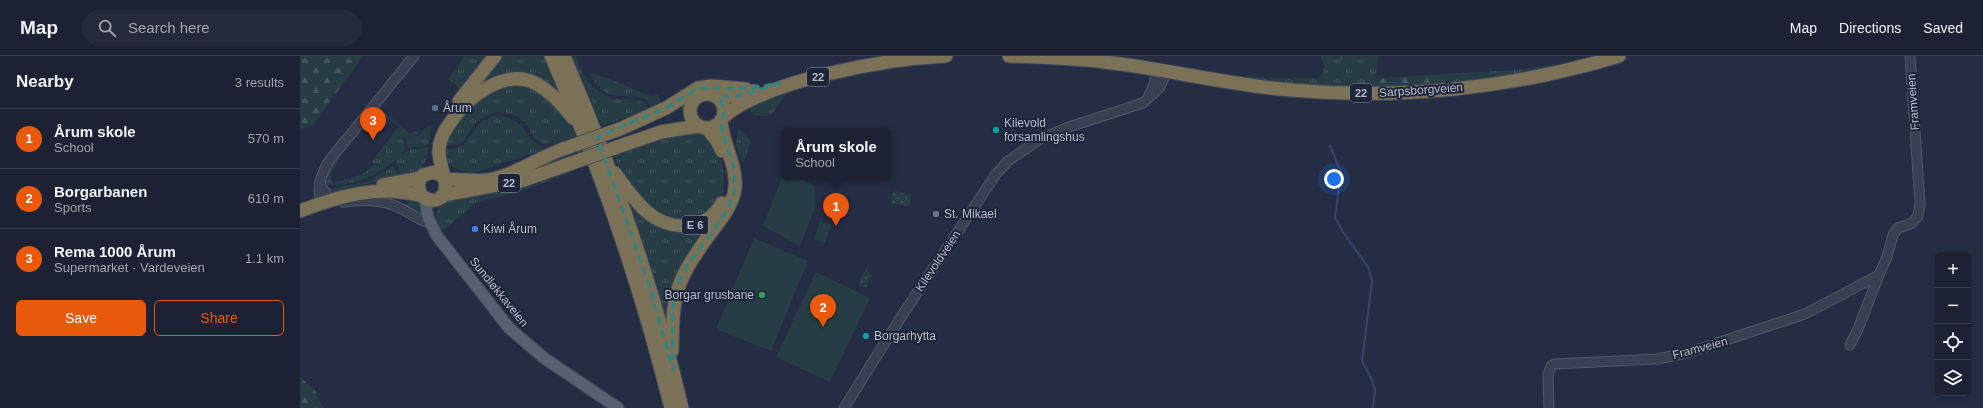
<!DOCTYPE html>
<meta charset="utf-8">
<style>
:root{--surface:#1c2233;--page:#252a3b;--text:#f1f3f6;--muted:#a0a4ac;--line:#3a3f4e;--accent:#ea580c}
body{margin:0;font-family:Arial,sans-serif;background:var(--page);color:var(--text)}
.controls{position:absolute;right:12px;bottom:12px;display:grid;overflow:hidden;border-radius:6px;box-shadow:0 2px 6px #0003}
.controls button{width:36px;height:36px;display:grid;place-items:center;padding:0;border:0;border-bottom:1px solid var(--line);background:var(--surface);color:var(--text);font:20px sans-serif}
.you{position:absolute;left:1034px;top:123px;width:14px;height:14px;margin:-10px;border:3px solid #fff;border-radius:50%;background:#1a73e8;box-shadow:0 0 0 6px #1a73e833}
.badge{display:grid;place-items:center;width:26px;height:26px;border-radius:50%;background:var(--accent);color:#fff;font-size:13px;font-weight:700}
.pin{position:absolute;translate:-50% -33px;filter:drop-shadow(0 1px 2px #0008)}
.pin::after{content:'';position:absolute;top:21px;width:14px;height:12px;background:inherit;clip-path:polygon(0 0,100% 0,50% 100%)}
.popup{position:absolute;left:481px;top:72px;width:110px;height:52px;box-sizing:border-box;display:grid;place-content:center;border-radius:6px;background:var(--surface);filter:drop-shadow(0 1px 3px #0005);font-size:13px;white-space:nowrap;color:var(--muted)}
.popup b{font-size:15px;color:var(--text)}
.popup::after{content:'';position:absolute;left:50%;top:100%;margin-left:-8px;border:8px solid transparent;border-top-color:var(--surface)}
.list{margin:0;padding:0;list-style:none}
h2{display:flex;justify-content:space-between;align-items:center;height:52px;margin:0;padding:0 16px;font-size:17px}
h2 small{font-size:13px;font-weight:400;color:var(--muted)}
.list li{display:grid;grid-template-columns:26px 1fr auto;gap:12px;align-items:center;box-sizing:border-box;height:60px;padding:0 16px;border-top:1px solid var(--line)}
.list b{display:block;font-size:15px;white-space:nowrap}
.list p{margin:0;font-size:13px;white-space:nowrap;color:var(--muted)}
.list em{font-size:13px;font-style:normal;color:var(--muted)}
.actions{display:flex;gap:8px;padding:12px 16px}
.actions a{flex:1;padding:9px 0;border:1px solid var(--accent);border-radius:6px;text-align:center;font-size:14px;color:var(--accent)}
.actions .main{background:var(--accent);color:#fff}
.icon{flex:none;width:22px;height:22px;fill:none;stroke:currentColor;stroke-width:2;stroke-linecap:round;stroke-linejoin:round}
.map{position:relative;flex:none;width:1683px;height:352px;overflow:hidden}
header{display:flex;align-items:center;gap:24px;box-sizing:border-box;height:56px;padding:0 20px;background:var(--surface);border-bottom:1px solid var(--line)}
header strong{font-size:19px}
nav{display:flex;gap:22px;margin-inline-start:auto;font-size:14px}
.search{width:280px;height:36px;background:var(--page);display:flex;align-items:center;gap:10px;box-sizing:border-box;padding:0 14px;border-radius:22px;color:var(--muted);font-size:15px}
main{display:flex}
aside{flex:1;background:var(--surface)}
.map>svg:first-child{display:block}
</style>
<header>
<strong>Map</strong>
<div class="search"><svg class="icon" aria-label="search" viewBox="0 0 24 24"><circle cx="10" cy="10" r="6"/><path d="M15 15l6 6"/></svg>Search here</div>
<nav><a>Map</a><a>Directions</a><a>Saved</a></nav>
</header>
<main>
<aside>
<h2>Nearby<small>3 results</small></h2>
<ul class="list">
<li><span class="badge">1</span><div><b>Årum skole</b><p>School</p></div><em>570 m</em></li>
<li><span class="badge">2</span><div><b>Borgarbanen</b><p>Sports</p></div><em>610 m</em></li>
<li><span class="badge">3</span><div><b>Rema 1000 Årum</b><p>Supermarket · Vardeveien</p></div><em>1.1 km</em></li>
</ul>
<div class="actions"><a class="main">Save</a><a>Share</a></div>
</aside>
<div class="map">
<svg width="1683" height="352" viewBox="0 0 1683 352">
<defs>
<pattern id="grass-tufts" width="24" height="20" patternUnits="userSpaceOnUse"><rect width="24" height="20" fill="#273d45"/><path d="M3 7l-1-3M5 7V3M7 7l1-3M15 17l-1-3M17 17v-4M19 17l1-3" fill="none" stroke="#44575f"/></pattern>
<pattern id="forest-firs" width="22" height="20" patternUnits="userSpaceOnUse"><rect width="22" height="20" fill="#273d45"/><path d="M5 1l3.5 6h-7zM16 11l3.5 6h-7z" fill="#44575f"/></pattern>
<pattern id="park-dots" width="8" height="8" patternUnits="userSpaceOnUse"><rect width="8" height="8" fill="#273d45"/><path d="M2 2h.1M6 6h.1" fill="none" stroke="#44575f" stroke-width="1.8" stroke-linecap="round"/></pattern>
</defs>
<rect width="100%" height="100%" fill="#252d44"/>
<g fill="url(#grass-tufts)">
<polygon points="165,0 191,0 163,35 148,23"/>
<polygon points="198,0 243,0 263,46 241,27 183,30 179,24"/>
<path d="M272 0H276C279 7 282 17 286 23 292 31 302 39 311 42 324 46 342 39 349 53L302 70Z"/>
<polygon points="1021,0 1078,0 1076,22 1070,23 1071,31 1028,31 954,26 945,19 963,22 1018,22 1023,17 1024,11"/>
<polygon points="1264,7 1219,19 1144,27 1143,18 1217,14"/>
<path d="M289 17 307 22 351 40 358 39 361 46 351 51 345 43C317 36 306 48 289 17Z"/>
<path d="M208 27 239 33 269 66 275 80C265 83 253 90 242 87 234 85 231 75 227 69 217 56 197 52 183 61 171 68 169 82 159 89H145L148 78 172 46Z"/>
<polygon points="488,35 473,56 467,60 454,59 448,51"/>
<path d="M77 50 109 77 119 75 117 79 103 82 105 94 100 99 109 94 129 91C124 114 123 114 101 123L96 103C81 118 47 133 26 128L27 115 37 101 40 102 31 117V125L33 126C49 123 64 121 74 108L72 105 99 71 75 52Z"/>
<path d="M197 60C230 61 226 93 249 92L173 117 156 113 148 108 146 93C174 95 169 63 197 60Z"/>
<path d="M131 70 129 89 108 92 105 83 120 79C123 74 124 71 131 70Z"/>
<polygon points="438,71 451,86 445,103 442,106 436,88"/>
<path d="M398 75C419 80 427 114 423 133 422 142 416 150 409 157 404 163 388 165 380 167L349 154 321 116 313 98 353 84Z"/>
<polygon points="280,91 283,99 239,115 216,117"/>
<polygon points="93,110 97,116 98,123 74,126 34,136 28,133 69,125"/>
<path d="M273 111 272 116 221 135 177 146 144 174 139 175C132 162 137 151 147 141Z"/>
<polygon points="323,133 350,162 413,166 381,212 371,281"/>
<polygon points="112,142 122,150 125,161 105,150"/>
</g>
<g fill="url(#forest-firs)">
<polygon points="0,0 63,0 13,69 0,73"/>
<polygon points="1143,18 1144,27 1105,31 1071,31 1070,23"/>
<polygon points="0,321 16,336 23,352 0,352"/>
</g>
<g fill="url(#park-dots)">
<polygon points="595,135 611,139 609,150 591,147 592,139"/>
<polygon points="566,213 572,221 565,232 558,228"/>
</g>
<g fill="#273d45">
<polygon points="484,116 484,121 498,121 515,130 515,152 500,190 463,170"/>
<polygon points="520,165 531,169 525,187 514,183"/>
<polygon points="454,182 508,205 471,295 416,273"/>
<polygon points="516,216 570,242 530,326 476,301"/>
</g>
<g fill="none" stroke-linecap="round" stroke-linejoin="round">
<g stroke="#37456c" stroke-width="2">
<polyline points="1041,2 1042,0"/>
<polyline points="1030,90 1041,116 1035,162 1043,176 1068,211 1072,225 1062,305 1072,324 1075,334 1073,352"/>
</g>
<g stroke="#52586b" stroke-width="11">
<g id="minor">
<polyline points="849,39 854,28 857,14"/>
<polyline points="20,128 30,144"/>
<path d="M43 146C60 143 85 144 100 152 111 157 118 165 131 167"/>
<path d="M21 147C16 132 21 118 29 105L114 0"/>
<polyline points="1550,289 1558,273 1579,219"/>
<polyline points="544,352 603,258 696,118 708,105 740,83 766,72 843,47 860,31 867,15"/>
<polyline points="1249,352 1248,319 1251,310 1255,308 1357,303 1387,297 1505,258 1579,219 1587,201 1593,179 1598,172 1612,167 1618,160 1620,148 1610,0"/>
</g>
</g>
<g stroke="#43495d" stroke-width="13">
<polyline id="major" points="125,142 128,162 137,180 209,272 244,302 318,352"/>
</g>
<g stroke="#41485b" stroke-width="15">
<g id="highway">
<path d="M251 0C301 114 341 232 371 352"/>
<path d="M264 0C313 114 354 231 382 352"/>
<path d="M709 0C741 1 773 2 805 6 867 13 928 29 991 34 1101 44 1214 32 1319 0"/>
<circle cx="407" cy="55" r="17"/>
<polyline points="415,40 438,40 454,35"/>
<polyline points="159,45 195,0"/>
<path d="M423 61C469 23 587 3 646 0"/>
<polyline points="407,72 417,85 422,95"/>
<polyline points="320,73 366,52 398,32 411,30 446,33"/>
<polyline points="323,89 361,76 399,70"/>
<path d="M315 117C324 130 334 144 346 155 369 176 406 176 422 147"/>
<path d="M142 120 135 116 123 119C117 126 117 133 122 140 126 143 131 145 136 144 156 138 138 111 139 95 139 85 144 75 150 67 167 41 205 11 237 28 251 36 263 49 273 62"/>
<path d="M145 124C159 122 174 126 188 124 215 119 238 102 263 93"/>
<polyline points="83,129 121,122"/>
<polyline points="144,139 224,124 272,107"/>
<path d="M0 155C39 140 80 128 122 140"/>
<path d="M372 295C373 239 374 228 407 182 417 168 429 155 434 138 440 112 422 89 421 64"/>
</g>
</g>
<use href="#minor" stroke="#394053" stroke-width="9"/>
<use href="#major" stroke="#575f73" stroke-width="11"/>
<use href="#highway" stroke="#7a7156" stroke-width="13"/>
<g stroke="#41485b" stroke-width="15" stroke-linecap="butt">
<g id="highway-bridge">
<polyline points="263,93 320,73"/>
<polyline points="272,107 323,89"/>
</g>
</g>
<use href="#highway-bridge" stroke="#7a7156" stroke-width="13"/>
</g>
<path fill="none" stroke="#318481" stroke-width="3" stroke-dasharray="8 5" stroke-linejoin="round" d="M480 27 438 40H420L424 56 421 71 434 114V137L427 155 387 210 377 231 372 258 373 314 349 229 297 81 366 52 398 32H450Z"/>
<circle fill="#5c6f8a" stroke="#1e2539" stroke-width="1.5" cx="135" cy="52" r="4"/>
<g fill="#0f9aa8" stroke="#1e2539" stroke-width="1.5">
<circle cx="696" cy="74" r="4"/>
<circle cx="566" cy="280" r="4"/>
</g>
<circle fill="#6b7280" stroke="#1e2539" stroke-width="1.5" cx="636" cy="158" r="4"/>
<circle fill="#3f7fe0" stroke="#1e2539" stroke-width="1.5" cx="175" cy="173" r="4"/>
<circle fill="#2e9e5b" stroke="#1e2539" stroke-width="1.5" cx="462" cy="239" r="4"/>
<g text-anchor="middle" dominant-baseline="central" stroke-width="4" stroke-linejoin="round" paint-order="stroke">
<g fill="#1e2539" stroke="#898fa1" stroke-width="1">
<rect x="507" y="12" width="22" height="18" rx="3"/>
<rect x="1050" y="28" width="22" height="18" rx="3"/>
<rect x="198" y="118" width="22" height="18" rx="3"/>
<rect x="382" y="160" width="26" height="18" rx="3"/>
</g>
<g font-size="11" font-weight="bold" fill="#b7bccd">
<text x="518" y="21">22</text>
<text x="1061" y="37">22</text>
<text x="209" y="127">22</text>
<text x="395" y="169">E 6</text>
</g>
<g font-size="12" fill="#b7bccd" stroke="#1e2539">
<text transform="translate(1121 34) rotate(-4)">Sarpsborgveien</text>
<text transform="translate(1613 46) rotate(-94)">Framveien</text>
<text transform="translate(638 205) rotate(-56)">Kilevoldveien</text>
<text transform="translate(199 236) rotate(51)">Sundløkkaveien</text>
<text transform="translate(1400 292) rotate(-15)">Framveien</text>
</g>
<g font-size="12" fill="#b7bccd" stroke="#1e2539" text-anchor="start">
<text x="143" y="52">Årum</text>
<text x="704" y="67">Kilevold<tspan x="704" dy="14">forsamlingshus</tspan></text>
<text x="644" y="158">St. Mikael</text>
<text x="183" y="173">Kiwi Årum</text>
<text x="454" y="239" text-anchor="end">Borgar grusbane</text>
<text x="574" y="280">Borgarhytta</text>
</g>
</g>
</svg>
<div class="controls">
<button>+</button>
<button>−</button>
<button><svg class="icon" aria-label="locate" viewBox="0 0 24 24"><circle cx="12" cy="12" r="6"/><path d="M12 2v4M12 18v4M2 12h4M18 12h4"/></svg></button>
<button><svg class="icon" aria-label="layers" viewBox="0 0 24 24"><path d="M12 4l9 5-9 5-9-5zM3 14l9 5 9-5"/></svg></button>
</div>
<div class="you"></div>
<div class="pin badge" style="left:536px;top:170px">1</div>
<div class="popup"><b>Årum skole</b>School</div>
<div class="pin badge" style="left:523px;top:271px">2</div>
<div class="pin badge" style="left:73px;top:84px">3</div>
</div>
</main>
